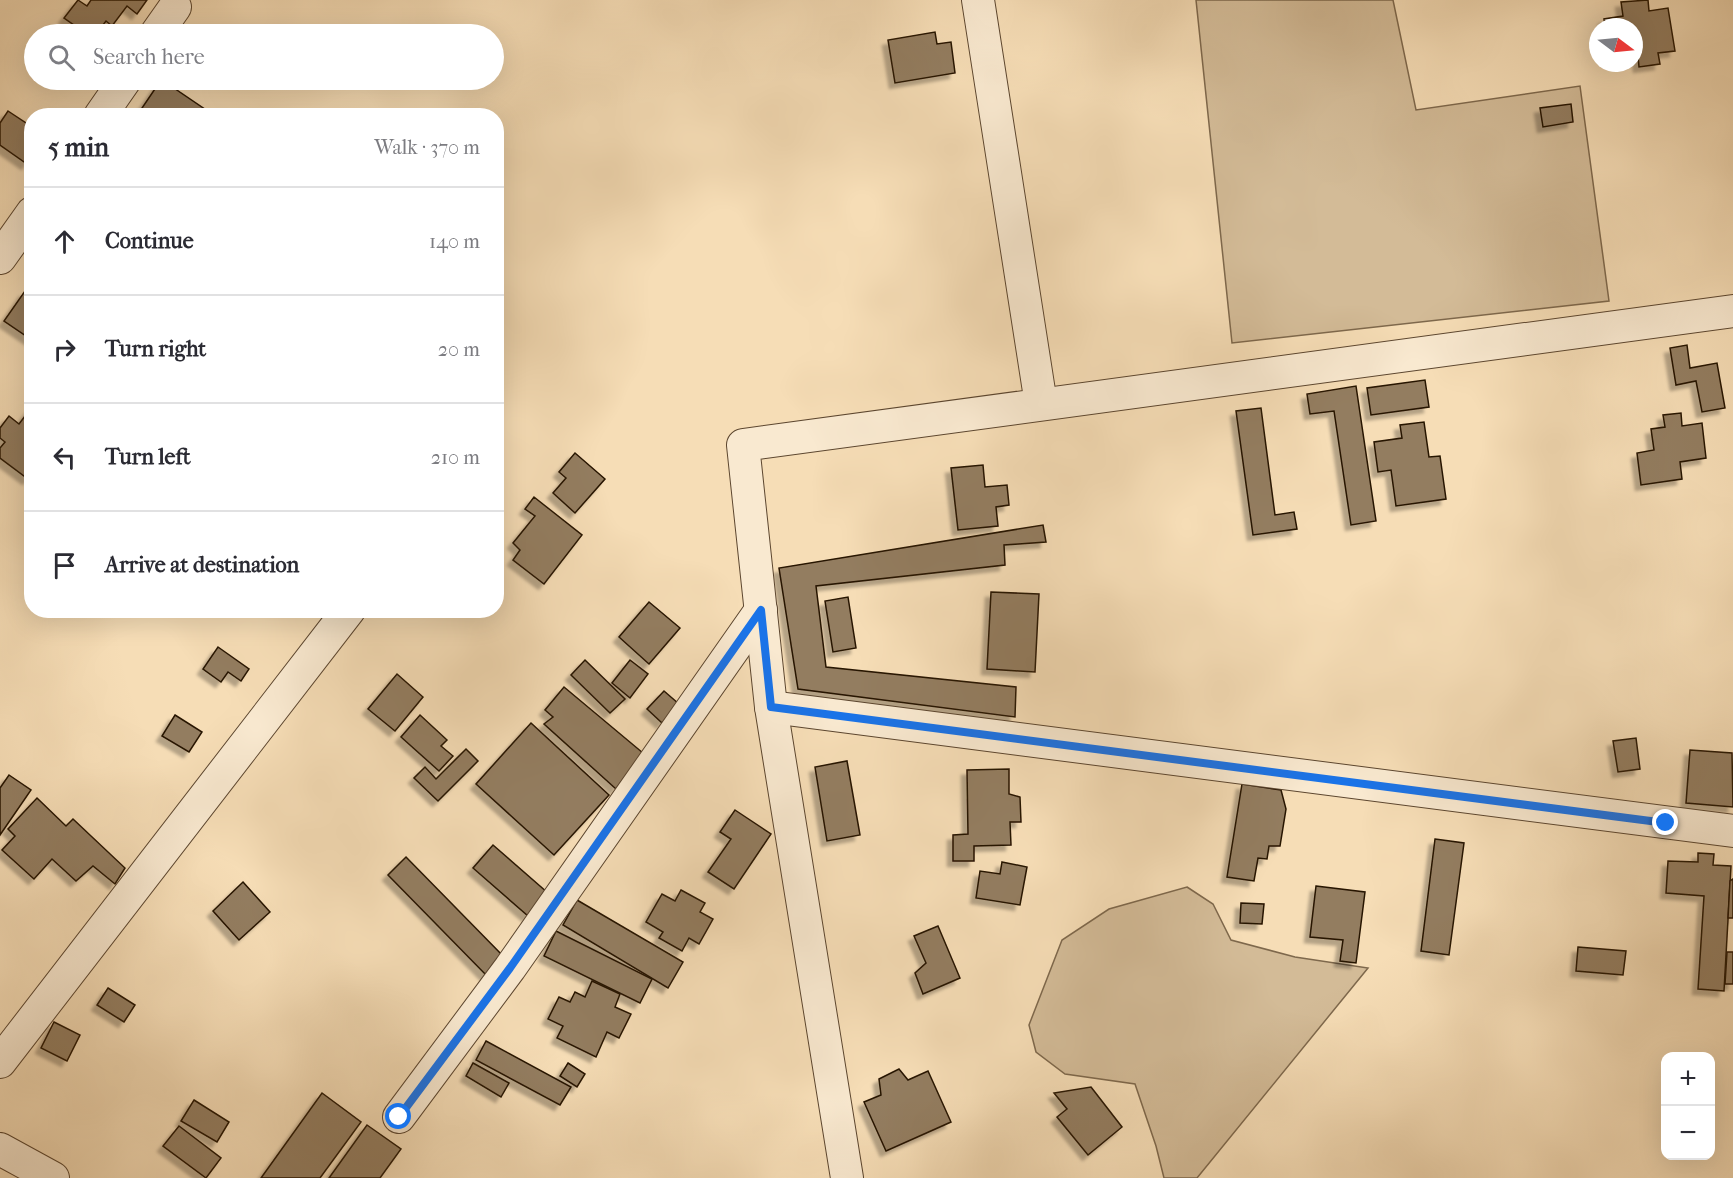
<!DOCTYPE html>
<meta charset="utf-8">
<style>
:root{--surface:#fff;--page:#f7f7f7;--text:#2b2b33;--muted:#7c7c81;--line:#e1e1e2}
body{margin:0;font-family:"IM FELL French Canon",serif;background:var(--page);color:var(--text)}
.controls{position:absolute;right:18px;bottom:18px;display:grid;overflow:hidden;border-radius:12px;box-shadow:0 6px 24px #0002}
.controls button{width:54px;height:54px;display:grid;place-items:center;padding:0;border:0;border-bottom:2px solid var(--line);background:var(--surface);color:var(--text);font:30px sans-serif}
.compass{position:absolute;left:1589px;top:18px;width:54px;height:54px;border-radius:50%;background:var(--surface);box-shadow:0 6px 24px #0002;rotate:106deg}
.stop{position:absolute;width:18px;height:18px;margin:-14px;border:4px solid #1a73e8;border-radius:50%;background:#fff}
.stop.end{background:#1a73e8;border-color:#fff;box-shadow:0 2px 6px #0008}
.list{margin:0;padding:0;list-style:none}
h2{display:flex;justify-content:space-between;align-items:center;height:78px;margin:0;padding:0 24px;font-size:26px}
h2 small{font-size:20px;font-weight:400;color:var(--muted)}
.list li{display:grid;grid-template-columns:39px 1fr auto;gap:18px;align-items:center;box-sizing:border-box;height:108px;padding:0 24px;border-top:2px solid var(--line)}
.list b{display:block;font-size:22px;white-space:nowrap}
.list em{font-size:20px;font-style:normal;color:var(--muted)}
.icon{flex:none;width:33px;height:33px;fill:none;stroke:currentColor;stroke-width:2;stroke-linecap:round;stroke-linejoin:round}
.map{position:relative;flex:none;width:1733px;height:1178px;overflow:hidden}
.search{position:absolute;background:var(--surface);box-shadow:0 6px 24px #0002;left:24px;top:24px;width:480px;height:66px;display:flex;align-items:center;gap:15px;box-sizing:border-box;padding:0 21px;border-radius:33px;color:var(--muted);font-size:22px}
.panel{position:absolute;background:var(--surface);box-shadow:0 6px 24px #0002;left:24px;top:108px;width:480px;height:510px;border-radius:24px}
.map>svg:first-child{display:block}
</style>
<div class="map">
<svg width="1733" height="1178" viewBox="0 0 1733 1178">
<defs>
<filter id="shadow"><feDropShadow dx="-5.5" dy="5.5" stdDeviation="1.5" flood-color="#0004"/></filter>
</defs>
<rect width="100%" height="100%" fill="#f6ddb6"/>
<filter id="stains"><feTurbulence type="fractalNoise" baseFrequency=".00333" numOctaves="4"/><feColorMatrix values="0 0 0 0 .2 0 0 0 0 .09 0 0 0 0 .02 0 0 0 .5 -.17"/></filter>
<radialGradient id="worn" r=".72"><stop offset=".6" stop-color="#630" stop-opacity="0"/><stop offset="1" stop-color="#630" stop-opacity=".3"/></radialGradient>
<g fill="#d3bb97" stroke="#7e684c" stroke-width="1.5">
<polygon points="1196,0 1393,0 1416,110 1580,86 1609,301 1232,343"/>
<polygon points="1187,887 1213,904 1231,940 1295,957 1368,968 1197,1178 1164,1178 1156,1146 1135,1084 1065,1074 1036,1052 1029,1025 1062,940 1109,909"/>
</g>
<g fill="#937d60" stroke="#281402" stroke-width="1.5" filter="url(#shadow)">
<polygon points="78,0 87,6 91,0 147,0 137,14 127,6 112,26 106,21 96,34 87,34 64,18"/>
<polygon points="1648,0 1649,11 1668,8 1675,51 1658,53 1660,64 1639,67 1638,56 1634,57 1634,27 1605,27 1604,19 1623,16 1621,2"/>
<polygon points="935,32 937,44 951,42 955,73 895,83 888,40"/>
<polygon points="161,80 162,80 215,116 153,116 142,108"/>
<polygon points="1571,104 1573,122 1543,127 1540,108"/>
<polygon points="8,111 32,127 32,157 27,164 0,145 0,123"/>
<polygon points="25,291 32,296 32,340 4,321"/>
<polygon points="1687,345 1690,368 1717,363 1725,408 1702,412 1696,381 1676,385 1670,348"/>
<polygon points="1425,380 1429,407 1371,415 1367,388"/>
<polygon points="1356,386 1376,521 1351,525 1334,411 1310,414 1307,394"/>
<polygon points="32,407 32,475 28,479 0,458 0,448 5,442 0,438 0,428 9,416 19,424"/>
<polygon points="1261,408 1275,515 1294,512 1297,529 1253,535 1236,411"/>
<polygon points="1681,413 1682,426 1702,423 1706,458 1680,462 1682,479 1641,485 1637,453 1654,450 1651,429 1665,427 1663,415"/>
<polygon points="1424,422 1429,457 1440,456 1446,499 1396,506 1391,470 1378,472 1374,442 1402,438 1400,425"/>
<polygon points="575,453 605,479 575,513 553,493 566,478 559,472"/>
<polygon points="983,465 985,487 1007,485 1009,505 996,507 998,526 958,530 951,468"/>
<polygon points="534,497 582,535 544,584 513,560 520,550 513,543 535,516 525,509"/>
<polygon points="1043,525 1046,542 1004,545 1005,565 816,586 826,667 1016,687 1015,717 798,689 779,568"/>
<polygon points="991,592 1039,594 1035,672 987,669"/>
<polygon points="848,597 856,648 833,652 825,601"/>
<polygon points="649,602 680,628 649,664 619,637"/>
<polygon points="218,647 249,669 241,681 228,672 221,682 203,669"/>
<polygon points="585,660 625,699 610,713 571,675"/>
<polygon points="630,660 648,674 630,698 612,683"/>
<polygon points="397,674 423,697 395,731 368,709"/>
<polygon points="564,687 643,753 616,789 544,724 553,717 545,710"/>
<polygon points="664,691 679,704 662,723 647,709"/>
<polygon points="175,715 202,732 189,752 162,736"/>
<polygon points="420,715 447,740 441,746 453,756 439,771 401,737"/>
<polygon points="531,723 609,795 554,855 476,784"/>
<polygon points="1636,738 1640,769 1618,772 1613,741"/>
<polygon points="466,749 478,761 438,801 414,778 425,767 436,779"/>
<polygon points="1690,750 1732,753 1733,807 1686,803"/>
<polygon points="847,761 860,835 827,841 815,767"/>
<polygon points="1009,769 1009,794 1020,797 1021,822 1010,822 1011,845 974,846 974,861 953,861 953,835 968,834 967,770"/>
<polygon points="9,775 31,790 0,835 0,788"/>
<polygon points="1242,784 1281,790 1286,809 1280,846 1269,846 1267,859 1258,858 1254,881 1227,877"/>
<polygon points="37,798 66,826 73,819 125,868 115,884 93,866 76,881 52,859 34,879 2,850 15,836 8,829"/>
<polygon points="735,810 771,834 734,889 708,872 731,839 720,832"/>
<polygon points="1435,839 1464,843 1449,955 1421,951"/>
<polygon points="493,845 548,893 528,916 473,868"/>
<polygon points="1698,853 1714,854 1713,865 1731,866 1724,991 1698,989 1704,896 1666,893 1668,861 1698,862"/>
<polygon points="406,857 505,958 487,976 388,875"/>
<polygon points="1002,862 1027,867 1020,905 976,898 980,871 1000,874"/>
<polygon points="1733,879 1733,918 1728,918 1730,881"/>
<polygon points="243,882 270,912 239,940 213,911"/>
<polygon points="1316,886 1365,892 1356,963 1340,961 1343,940 1310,937"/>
<polygon points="681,890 705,903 700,912 713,919 699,944 689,938 682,951 659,938 663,932 646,922 662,894 675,901"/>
<polygon points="577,900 683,962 668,988 563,925"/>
<polygon points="1241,903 1264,904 1262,924 1240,923"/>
<polygon points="938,926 960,978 923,994 915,973 926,963 914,936"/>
<polygon points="556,931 652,979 640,1003 544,956"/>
<polygon points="1578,947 1626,951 1623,975 1576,971"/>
<polygon points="1727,952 1733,952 1733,984 1725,984"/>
<polygon points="592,981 620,994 615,1007 631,1014 619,1038 607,1032 596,1057 557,1038 563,1026 548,1019 559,997 570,1002 575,992 585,997"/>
<polygon points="108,988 135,1005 124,1022 97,1005"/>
<polygon points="54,1022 80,1035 67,1061 41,1048"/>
<polygon points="486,1041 571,1087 560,1105 476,1060"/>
<polygon points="473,1063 509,1083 501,1097 466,1076"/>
<polygon points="568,1063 585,1074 577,1087 560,1076"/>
<polygon points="899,1069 908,1080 928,1071 951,1122 886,1151 864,1102 881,1095 879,1079"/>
<polygon points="1091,1087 1122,1127 1088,1155 1057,1117 1067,1109 1054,1093"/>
<polygon points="322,1093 361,1122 320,1178 261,1178"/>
<polygon points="194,1100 229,1122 217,1142 181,1121"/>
<polygon points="367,1125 401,1149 380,1178 329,1178"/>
<polygon points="179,1126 221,1158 206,1178 163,1146"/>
</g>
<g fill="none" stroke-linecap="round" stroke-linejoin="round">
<g stroke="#5c462f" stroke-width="34">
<g id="street">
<polyline points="978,0 1041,404"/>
<polyline points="156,34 175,7"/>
<polyline points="100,116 125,80"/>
<polyline points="0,258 32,213"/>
<polyline points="771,707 1733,831"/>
<polyline points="0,1062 349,610"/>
<polyline points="399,1117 510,968 761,610"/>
<polyline points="0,1149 53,1178"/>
<polyline points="847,1178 771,707 743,445 1733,311"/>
</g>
</g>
<use href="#street" stroke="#f9e9d0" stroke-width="32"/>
</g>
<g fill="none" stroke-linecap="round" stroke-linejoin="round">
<polyline stroke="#1a73e8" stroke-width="8" points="399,1117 510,968 761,610 771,707 1666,823"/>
</g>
<rect width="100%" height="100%" filter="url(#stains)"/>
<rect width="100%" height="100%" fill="url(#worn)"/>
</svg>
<div class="controls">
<button>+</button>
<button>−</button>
</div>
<svg class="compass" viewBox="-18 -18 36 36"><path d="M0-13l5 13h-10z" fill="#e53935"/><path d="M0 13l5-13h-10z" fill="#7c7c81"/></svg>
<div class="stop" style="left:399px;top:1117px"></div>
<div class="stop end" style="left:1666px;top:823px"></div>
<div class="search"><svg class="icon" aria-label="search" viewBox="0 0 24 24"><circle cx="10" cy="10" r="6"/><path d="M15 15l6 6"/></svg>Search here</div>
<section class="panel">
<h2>5 min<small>Walk · 370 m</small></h2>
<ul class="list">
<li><svg class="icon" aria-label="ahead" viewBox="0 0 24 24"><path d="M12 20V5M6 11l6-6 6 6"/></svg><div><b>Continue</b></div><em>140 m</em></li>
<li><svg class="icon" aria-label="right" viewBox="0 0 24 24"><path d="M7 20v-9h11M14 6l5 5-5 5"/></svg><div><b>Turn right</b></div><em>20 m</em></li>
<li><svg class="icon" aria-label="left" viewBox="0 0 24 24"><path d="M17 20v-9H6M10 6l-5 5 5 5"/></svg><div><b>Turn left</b></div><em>210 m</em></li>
<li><svg class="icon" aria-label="arrive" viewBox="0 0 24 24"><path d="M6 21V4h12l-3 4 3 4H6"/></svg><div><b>Arrive at destination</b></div></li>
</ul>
</section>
</div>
